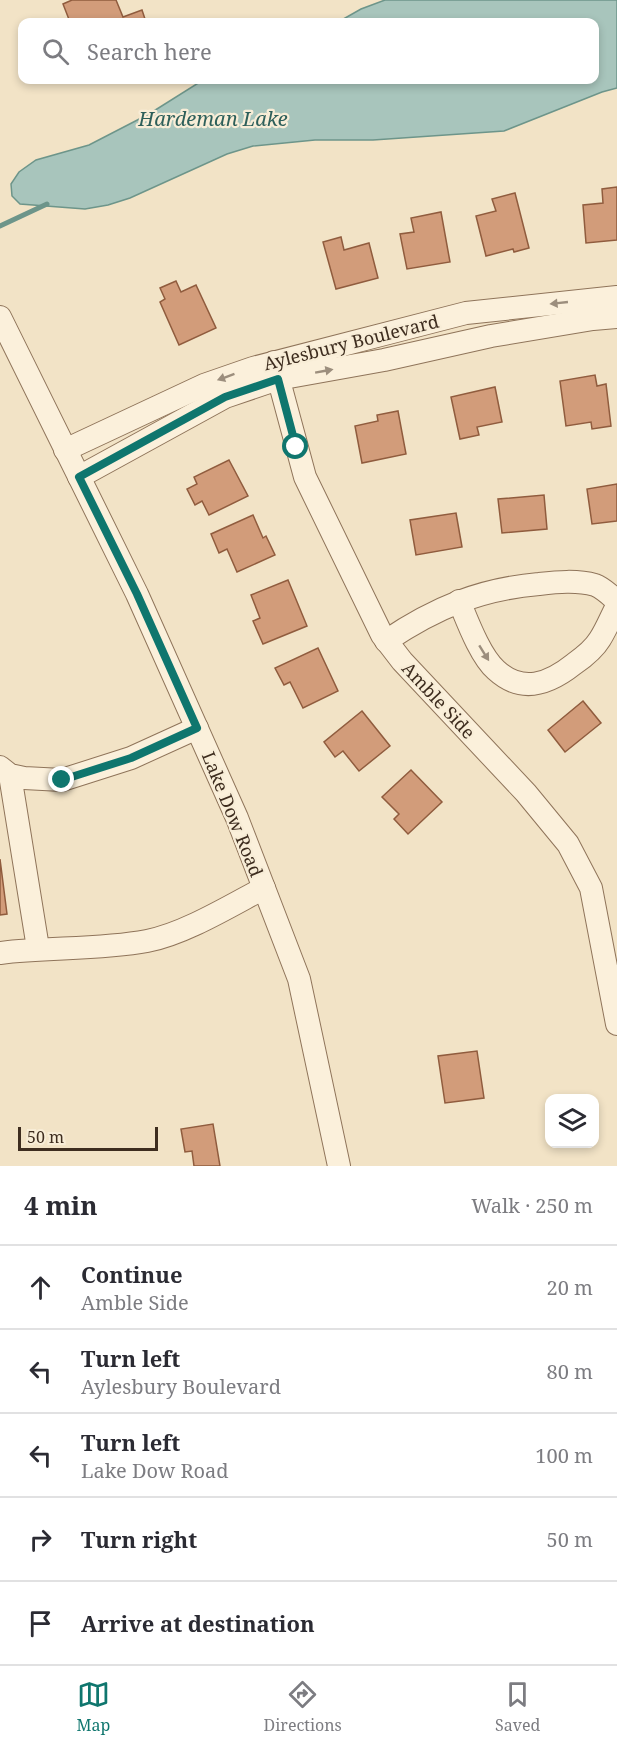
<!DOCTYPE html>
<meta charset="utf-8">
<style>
:root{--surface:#fff;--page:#f7f7f7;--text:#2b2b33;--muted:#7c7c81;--line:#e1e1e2;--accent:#0f766e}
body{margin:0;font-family:"Noto Serif",serif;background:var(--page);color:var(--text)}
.controls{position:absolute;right:18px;bottom:18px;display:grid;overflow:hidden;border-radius:12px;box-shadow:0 3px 9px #0003}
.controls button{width:54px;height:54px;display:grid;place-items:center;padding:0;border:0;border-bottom:2px solid var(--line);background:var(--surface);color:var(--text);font:30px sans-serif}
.scale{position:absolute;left:18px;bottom:15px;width:140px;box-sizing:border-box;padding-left:6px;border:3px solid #3e2d1f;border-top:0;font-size:16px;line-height:21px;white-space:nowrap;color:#3e2d1f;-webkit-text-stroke:4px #f8edd7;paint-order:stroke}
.stop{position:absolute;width:18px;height:18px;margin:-14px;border:4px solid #0f766e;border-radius:50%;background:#fff}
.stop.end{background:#0f766e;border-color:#fff;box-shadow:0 2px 6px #0008}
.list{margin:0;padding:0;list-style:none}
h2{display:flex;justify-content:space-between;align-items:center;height:78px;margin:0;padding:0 24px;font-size:26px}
h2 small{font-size:20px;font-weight:400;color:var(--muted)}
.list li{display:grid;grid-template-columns:39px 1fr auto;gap:18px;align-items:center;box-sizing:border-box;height:84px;padding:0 24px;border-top:2px solid var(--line)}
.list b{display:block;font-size:22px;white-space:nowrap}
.list p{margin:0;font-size:20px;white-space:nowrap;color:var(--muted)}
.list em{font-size:20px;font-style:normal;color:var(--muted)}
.icon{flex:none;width:33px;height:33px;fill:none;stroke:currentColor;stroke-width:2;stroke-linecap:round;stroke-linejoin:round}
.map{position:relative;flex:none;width:617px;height:1166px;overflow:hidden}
.search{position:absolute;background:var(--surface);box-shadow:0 3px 9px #0003;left:18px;right:18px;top:18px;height:66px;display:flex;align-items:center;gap:15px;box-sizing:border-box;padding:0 21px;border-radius:12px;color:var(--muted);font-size:22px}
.sheet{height:498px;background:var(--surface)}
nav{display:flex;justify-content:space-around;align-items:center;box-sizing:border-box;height:84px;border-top:2px solid var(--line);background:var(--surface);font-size:16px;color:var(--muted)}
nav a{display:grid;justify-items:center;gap:3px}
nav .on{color:var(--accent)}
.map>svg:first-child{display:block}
</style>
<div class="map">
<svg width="617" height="1166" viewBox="0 0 617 1166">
<rect width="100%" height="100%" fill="#f2e3c6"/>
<polygon fill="#a8c5bc" stroke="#6d958a" stroke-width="1.5" points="385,0 617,0 617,88 602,92 504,131 373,140 315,140 253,146 227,154 130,198 108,205 85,209 20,204 12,196 11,184 19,172 36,160 89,145 149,114 203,80 594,80 594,22 338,22 361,9"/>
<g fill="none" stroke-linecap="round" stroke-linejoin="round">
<polyline stroke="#6d958a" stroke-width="5" points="0,226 47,204"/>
</g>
<g fill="#d29c7a" stroke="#905c3e" stroke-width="1.5">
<polygon points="72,0 116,0 123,17 142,10 146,22 70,22 63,4"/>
<polygon points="617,187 617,240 586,243 583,205 603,203 602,189"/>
<polygon points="515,193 529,248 514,252 513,249 486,256 476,216 496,211 492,199"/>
<polygon points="441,212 450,262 407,269 400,234 414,232 411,218"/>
<polygon points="341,237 344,250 369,243 378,278 336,289 323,242"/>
<polygon points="176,281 181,292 196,285 216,328 179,345 160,302 165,299 160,288"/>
<polygon points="595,375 597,386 606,384 611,426 592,429 591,422 566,426 560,381"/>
<polygon points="495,387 502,422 477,427 479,435 460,439 451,397"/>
<polygon points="398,411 406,454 362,463 355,426 378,421 377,415"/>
<polygon points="229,460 248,496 209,515 202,501 195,505 187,489 197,484 194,477"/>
<polygon points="617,484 617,521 592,524 587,489"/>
<polygon points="544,495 547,529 502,533 498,499"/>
<polygon points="456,513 462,547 416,555 410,520"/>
<polygon points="253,515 263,538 266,536 275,555 237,572 227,549 219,553 211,534"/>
<polygon points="288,580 307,626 263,644 253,621 260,618 251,595"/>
<polygon points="318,648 338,691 303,708 290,682 284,685 275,668"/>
<polygon points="583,701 601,723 565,752 548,730"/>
<polygon points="362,711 390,746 359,771 343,751 335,757 324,742"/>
<polygon points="411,770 442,802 408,834 394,819 399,814 382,797"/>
<polygon points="0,859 7,914 0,915"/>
<polygon points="477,1051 484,1098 445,1103 438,1056"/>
<polygon points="213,1124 220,1166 194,1166 192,1151 185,1152 181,1129"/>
</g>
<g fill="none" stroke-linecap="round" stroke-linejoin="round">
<g stroke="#8f745a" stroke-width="24">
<g id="minor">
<polyline points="0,317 137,594 237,818 299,979 339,1166"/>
<polyline points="274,362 305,477 382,635 402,661 526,793 568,844 591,888 617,1024"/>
<polyline points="65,450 204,385 253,368 466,313 617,297"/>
<polyline points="79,477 225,397 278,379 384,360 491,336 593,319 617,317"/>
<path d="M459 601C467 620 480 656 496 670 522 694 549 684 574 664 584 657 594 649 600 639 607 628 611 617 617 606"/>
<path d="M386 641C435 608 480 589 539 584 557 582 577 580 595 585 603 588 610 595 617 601"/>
<polyline points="0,767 10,775 24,778 62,780 131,758 197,728"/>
<polyline points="10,775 38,948"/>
<path d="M0 953C49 947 99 950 147 941 184 934 230 906 264 888"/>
</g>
</g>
<use href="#minor" stroke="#fbf0db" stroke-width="22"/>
</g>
<defs><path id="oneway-solid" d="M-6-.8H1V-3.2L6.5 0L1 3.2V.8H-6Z" transform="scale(1.5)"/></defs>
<g fill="#9c8e7d">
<use href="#oneway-solid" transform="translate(559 303) rotate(174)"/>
<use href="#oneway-solid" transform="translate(324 371) rotate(-10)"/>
<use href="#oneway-solid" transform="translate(226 377) rotate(160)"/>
<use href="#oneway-solid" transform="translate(484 653) rotate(58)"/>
</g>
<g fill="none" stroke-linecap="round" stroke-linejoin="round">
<polyline stroke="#0f766e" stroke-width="8" points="62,780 131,758 197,728 137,594 79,477 225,397 278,379 296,447"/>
</g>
<g text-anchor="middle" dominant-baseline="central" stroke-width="4.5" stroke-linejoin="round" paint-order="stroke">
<g font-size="18" fill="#3e2d1f" stroke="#f8edd7">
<text transform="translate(351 342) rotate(-14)">Aylesbury Boulevard</text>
<text transform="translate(439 700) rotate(47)">Amble Side</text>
<text transform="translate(233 814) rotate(68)">Lake Dow Road</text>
</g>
<g font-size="20" font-style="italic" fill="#2d5f5a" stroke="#f8edd7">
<text x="213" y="118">Hardeman Lake</text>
</g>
</g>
</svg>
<div class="controls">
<button><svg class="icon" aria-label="layers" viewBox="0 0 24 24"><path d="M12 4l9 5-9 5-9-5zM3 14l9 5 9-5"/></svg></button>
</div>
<div class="scale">50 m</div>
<div class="stop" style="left:296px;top:447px"></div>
<div class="stop end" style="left:62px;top:780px"></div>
<div class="search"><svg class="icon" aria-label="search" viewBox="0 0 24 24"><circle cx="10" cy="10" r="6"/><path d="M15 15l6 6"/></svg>Search here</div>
</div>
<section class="sheet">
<h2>4 min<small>Walk · 250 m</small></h2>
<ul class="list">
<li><svg class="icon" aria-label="ahead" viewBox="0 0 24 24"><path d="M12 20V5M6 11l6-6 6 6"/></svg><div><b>Continue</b><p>Amble Side</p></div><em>20 m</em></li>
<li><svg class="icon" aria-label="left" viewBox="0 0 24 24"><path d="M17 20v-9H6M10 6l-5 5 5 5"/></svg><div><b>Turn left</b><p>Aylesbury Boulevard</p></div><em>80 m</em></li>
<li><svg class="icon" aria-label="left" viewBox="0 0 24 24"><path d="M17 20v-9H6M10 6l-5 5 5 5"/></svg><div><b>Turn left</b><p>Lake Dow Road</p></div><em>100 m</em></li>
<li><svg class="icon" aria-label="right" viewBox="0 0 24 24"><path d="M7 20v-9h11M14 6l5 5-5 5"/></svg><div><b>Turn right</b></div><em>50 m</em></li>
<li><svg class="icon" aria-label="arrive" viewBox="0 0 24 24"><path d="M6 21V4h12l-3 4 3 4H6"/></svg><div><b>Arrive at destination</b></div></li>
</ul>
</section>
<nav>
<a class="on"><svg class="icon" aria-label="map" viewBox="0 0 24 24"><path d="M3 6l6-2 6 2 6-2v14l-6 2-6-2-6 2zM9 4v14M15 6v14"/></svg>Map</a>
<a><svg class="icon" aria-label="directions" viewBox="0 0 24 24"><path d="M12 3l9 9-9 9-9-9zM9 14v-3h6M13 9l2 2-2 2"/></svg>Directions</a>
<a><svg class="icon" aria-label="saved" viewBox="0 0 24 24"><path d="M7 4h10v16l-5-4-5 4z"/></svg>Saved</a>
</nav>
